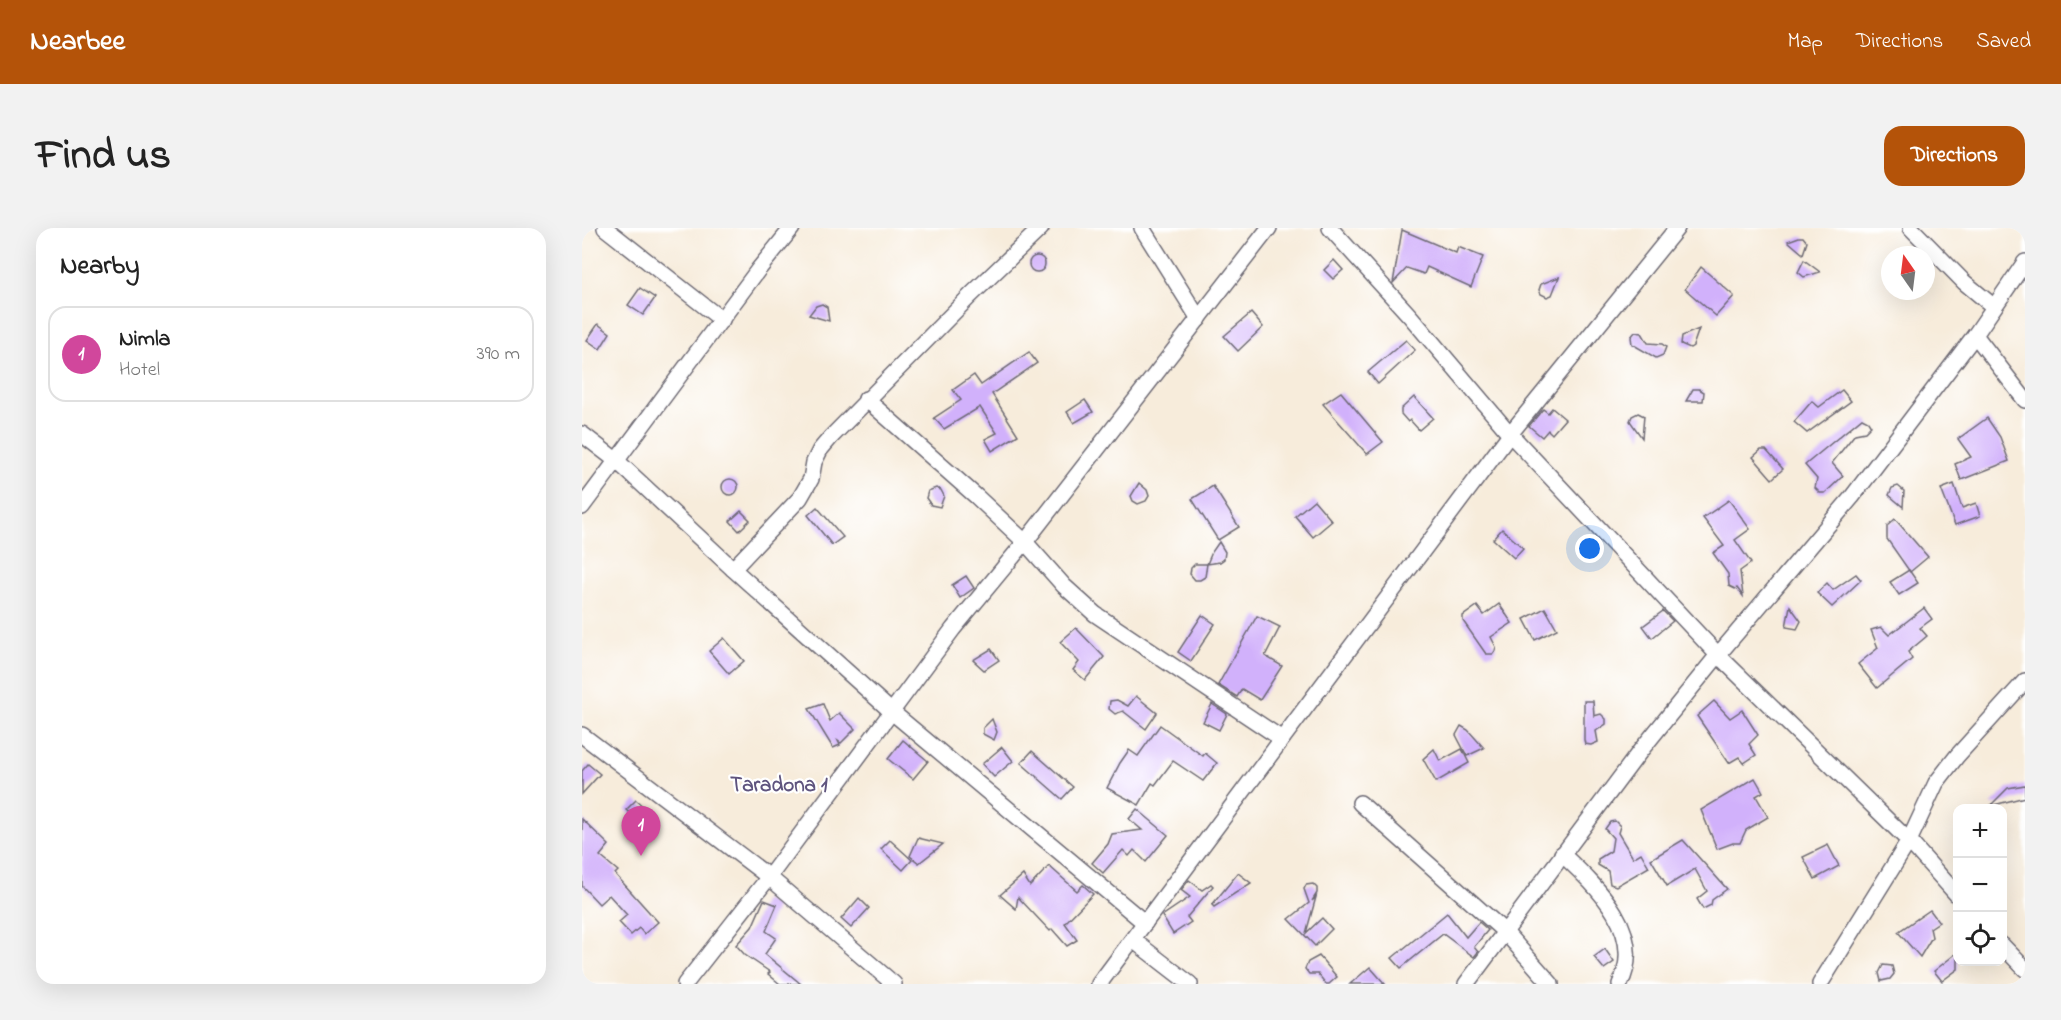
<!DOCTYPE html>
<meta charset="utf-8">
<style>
:root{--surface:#fff;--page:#f2f2f2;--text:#222;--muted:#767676;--line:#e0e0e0;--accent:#b45309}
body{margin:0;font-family:"Indie Flower",sans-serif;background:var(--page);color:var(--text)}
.controls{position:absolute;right:18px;bottom:18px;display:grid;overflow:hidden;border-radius:12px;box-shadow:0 6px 24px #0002}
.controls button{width:54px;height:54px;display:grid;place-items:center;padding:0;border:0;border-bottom:2px solid var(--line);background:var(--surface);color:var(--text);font:30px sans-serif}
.compass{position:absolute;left:1299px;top:18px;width:54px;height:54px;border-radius:50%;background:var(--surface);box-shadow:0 6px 24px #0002;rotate:346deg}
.you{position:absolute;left:1008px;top:321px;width:21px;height:21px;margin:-15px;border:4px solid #fff;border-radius:50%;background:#1a73e8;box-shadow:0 0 0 9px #1a73e833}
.badge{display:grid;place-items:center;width:39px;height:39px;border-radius:50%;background:var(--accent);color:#fff;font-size:20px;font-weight:700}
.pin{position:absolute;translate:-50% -50px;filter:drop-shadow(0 2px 3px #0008)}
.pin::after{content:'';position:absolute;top:32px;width:21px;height:18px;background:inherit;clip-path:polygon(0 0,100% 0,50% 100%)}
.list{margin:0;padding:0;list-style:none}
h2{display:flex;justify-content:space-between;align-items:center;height:78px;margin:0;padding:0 24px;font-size:26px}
h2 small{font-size:20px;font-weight:400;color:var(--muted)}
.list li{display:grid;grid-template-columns:39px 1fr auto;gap:18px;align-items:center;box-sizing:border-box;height:96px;margin:0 12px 12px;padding:0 12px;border:2px solid var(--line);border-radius:18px}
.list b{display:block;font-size:22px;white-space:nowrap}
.list p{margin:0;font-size:20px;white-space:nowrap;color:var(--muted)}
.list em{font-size:20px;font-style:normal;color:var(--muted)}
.icon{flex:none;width:33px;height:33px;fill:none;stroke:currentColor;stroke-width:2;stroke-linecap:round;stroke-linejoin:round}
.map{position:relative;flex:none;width:1443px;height:756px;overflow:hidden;border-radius:18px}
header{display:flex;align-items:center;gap:36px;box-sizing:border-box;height:84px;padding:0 30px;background:var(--accent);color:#fff}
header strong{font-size:28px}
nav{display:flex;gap:33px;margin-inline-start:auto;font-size:21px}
.intro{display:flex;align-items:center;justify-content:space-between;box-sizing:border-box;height:144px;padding:0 36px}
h1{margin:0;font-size:42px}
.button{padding:15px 27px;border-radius:18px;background:var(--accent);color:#fff;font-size:21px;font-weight:700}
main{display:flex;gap:36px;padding:0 36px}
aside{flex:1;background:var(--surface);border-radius:18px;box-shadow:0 6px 24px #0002}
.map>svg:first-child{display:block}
</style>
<header>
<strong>Nearbee</strong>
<nav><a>Map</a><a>Directions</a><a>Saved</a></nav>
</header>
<div class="intro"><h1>Find us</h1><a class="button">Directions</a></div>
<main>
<aside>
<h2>Nearby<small></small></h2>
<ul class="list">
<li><span class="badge" style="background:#d1479c">1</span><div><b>Nimla</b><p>Hotel</p></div><em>390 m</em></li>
</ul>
</aside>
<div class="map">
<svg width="1443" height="756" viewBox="0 0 1443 756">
<rect width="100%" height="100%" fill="#fff"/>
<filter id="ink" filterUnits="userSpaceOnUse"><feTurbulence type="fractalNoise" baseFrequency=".0167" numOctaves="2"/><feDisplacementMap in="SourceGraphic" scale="12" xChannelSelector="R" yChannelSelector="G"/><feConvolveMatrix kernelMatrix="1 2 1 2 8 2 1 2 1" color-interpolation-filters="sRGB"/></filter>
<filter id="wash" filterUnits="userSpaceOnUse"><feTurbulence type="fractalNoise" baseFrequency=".008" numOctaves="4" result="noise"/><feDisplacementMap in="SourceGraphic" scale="24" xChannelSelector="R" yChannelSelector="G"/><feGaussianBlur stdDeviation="1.35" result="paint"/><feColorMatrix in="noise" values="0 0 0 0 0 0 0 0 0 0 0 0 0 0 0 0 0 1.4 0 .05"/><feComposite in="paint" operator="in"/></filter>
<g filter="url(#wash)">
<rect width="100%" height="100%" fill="#f7ecdb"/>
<g id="blocks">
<g fill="#d1b1fb">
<polygon points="820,2 874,25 876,19 901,29 889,59 845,39 842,46 825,40 811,55"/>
<polygon points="1217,9 1221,9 1225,14 1221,26 1206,13"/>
<circle cx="455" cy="36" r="8"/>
<polygon points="752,32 761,42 751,51 742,42"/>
<polygon points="1222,32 1238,44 1222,49 1216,44"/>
<polygon points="1119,39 1152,68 1134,88 1103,61"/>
<polygon points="977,49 970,67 965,69 959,66 957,62 959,56"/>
<polygon points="58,60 73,70 61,87 46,77"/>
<polygon points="240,76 245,79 247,93 227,87 234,78"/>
<polygon points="669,85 681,99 656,123 642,108"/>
<polygon points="16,96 28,105 18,121 5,112"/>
<polygon points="1117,101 1111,118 1108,120 1099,116 1100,108"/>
<polygon points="1053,104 1060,105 1066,115 1080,116 1084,119 1081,127 1074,130 1050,116 1049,109"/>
<polygon points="824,112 833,122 796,156 786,144"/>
<polygon points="447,124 455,135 410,166 436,207 410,223 403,211 415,205 398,179 362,201 352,190 379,172 371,162 392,147 399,157"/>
<polygon points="1111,161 1117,161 1122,164 1121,173 1104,173"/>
<polygon points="1260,162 1269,173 1225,205 1212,194 1230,173 1237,179"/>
<polygon points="759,164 801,214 785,226 741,176"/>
<polygon points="832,169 851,190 837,202 828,192 826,194 819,186 819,181"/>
<polygon points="503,172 511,184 492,195 485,184"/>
<polygon points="970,180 983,191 970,206 966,202 960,209 947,198 961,181 966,185"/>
<polygon points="1056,185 1062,188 1060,210 1048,193 1050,188"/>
<polygon points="1280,190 1286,193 1289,198 1283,204 1273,206 1250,235 1261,248 1243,265 1238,265 1233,260 1235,251 1223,237"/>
<polygon points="1405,190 1418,209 1427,233 1379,252 1373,236 1389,229 1376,211"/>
<polygon points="1179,222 1184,222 1201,241 1190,251 1171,229"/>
<circle cx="148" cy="259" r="8"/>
<polygon points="557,255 565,262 567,268 564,273 556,276 551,273 549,268"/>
<polygon points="1372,256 1380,280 1394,275 1398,288 1373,297 1359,261"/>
<polygon points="631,258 657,299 636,312 610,271"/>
<polygon points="1316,258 1322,263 1321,279 1307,267 1310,260"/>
<polygon points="354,260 359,262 362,268 358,279 349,277 344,270 346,263"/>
<polygon points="732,272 750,293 731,309 713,288"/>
<polygon points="1147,272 1168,301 1153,312 1169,335 1158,343 1161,368 1155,360 1153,361 1147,358 1146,346 1131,325 1142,318 1121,290"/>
<polygon points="235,279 261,309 250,317 226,287"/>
<polygon points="159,283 168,292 157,303 148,293"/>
<polygon points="1313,291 1346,329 1328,344 1305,311 1305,298"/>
<polygon points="920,301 941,320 932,330 911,311"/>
<polygon points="637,314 643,324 642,331 638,334 625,336 623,349 618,352 613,352 608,346 609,340 613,336 625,336 630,324"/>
<polygon points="1327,342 1336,355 1317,367 1308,354"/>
<polygon points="1274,346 1279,352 1250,379 1235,365 1245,355 1251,362"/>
<polygon points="384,348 392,360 378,370 370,357"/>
<polygon points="917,376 930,395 909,409 914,419 913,423 911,426 904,426 881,393 881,388 895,378 902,387"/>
<polygon points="1208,378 1219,393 1215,401 1204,399"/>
<polygon points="963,380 975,401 953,412 942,391"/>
<polygon points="1342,380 1350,391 1338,400 1345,408 1326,424 1330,431 1295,460 1276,436 1296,420 1289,402 1299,399 1307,407"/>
<polygon points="1081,383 1091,393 1070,410 1061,398"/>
<polygon points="620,387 633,396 609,433 596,424"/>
<polygon points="675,388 698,399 683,428 700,438 678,472 660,461 655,469 636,457"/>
<polygon points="494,400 522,429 503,452 491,442 497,434 478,414"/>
<polygon points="142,410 162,433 147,446 127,423"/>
<polygon points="409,421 417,432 402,442 391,432"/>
<polygon points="554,468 575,485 564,501 541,483 533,486 527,481 528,473 535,472 546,478"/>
<polygon points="1002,473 1011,473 1012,488 1019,486 1024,491 1024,496 1014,503 1016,514 1009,517 1003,516 1002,512"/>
<polygon points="1132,473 1148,490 1160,482 1176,507 1167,516 1174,527 1162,535 1157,529 1147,535 1115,488"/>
<polygon points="241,476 248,493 257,485 273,501 259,515 256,513 258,517 251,520 227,481"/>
<polygon points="630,476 645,486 637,502 621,494"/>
<polygon points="410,491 415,504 412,512 401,506 401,500"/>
<polygon points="578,497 621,528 623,525 635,535 621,553 591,533 573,557 570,555 557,577 525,560 538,535 547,522 556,528"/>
<polygon points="879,498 886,502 902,520 885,528 874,507"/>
<polygon points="321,512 346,533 331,551 306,531"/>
<polygon points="420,519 431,533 412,549 400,536"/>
<polygon points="852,521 858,533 880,521 887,535 854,554 841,531"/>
<polygon points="450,523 491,559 480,571 439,535"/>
<polygon points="6,536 18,546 0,566 0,543"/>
<polygon points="1173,550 1181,564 1174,568 1186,589 1164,602 1158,615 1151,615 1135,621 1119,582"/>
<polygon points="1443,557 1443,569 1408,578 1426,560"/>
<polygon points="54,572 65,582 56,592 44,582"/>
<polygon points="555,581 586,607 564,634 552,622 547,628 541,622 521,645 510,635 526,616 530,606 560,602 547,591"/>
<polygon points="0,591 27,617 18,628 36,643 33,646 76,694 62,706 57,700 49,707 37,694 45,687 27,667 17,676 0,658"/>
<polygon points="1033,593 1038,598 1036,605 1051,630 1059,625 1067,639 1034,658 1028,656 1026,643 1016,637 1016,631 1029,623 1031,610 1023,601 1028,594"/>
<polygon points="336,610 361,616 337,635 328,628"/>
<polygon points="308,612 330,632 321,642 299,621"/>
<polygon points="1101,612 1145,661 1130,672 1129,677 1121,681 1115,671 1125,663 1113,641 1085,658 1069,631"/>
<polygon points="1246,617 1257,638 1233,651 1221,629"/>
<polygon points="467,638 495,663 501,657 511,666 483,695 495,712 485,718 470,701 468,703 436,669 434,681 418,667 441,647 448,658"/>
<polygon points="656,645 669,655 632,679 630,677"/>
<polygon points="607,652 620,662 629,656 631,658 605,689 609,694 591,706 580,688 608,669 599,662"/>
<polygon points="731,656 735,660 735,665 730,673 734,669 724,705 740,690 750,701 733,718 707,691 727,675 722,661 724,657"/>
<polygon points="277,670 287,680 269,700 259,691"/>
<polygon points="182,672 195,677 184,703 194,710 183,726 219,756 198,756 186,746 188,744 163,727 154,717 170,699"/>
<polygon points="1348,682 1357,694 1348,700 1350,709 1338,729 1316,704"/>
<polygon points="865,685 884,709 897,694 906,702 892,719 896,724 892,729 861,706 819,740 810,730"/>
<polygon points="1023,721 1032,734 1022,741 1012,729"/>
<polygon points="1376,724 1376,741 1360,753 1352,743"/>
<polygon points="737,728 755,749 747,756 744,756 736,746 727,746 723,741 726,734"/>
<polygon points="1301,737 1310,738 1312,746 1308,751 1299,753 1297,745"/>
<polygon points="788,739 803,756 768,756"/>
</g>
</g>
</g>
<g filter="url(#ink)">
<use href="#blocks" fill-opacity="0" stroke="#6d6973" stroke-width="1.5"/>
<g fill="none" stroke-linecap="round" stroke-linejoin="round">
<g stroke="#6d6973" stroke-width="18">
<g id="minor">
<polyline points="23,0 140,92"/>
<polyline points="560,0 617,91"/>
<polyline points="748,0 828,88 928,206 1136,427 1327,613 1376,668"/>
<polyline points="1329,0 1382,54 1412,79"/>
<polyline points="1393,107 1443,172"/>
<polyline points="284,171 395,269 443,314 482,358 513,386 700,511"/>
<polyline points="0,206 35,233 151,341 310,484 563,695"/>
<polyline points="0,279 176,42 210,0"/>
<polyline points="151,341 218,270 229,251 232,234 238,222 249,209 389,67 459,0"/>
<polyline points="0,507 187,649 312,756"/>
<polyline points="778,575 923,704 969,756"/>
<path d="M980 626C1015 659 1064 704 1038 756"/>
<polyline points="551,712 608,756"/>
<polyline points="1420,717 1443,741"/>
<polyline points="103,756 187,649 371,401 443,314 687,0"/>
<polyline points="517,756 928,206 1095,0"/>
<polyline points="884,756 1059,522 1136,427 1270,269 1393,107 1443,34"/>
<polyline points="1238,756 1327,613 1354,555 1375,528 1443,453"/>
</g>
</g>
<use href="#minor" stroke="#fff" stroke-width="15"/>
</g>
</g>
<g text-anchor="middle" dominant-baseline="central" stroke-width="4.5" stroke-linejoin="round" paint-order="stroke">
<g font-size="21" font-weight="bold" fill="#5f547e" stroke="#fff">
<text x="197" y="558">Taradona 1</text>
</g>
</g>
</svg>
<div class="controls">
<button>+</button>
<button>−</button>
<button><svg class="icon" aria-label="locate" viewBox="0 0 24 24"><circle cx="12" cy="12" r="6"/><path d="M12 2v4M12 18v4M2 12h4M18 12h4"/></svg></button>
</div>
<svg class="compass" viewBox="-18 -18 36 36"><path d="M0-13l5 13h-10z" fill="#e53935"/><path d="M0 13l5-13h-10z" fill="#767676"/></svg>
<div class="you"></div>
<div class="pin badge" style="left:59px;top:628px;background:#d1479c">1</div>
</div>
</main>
